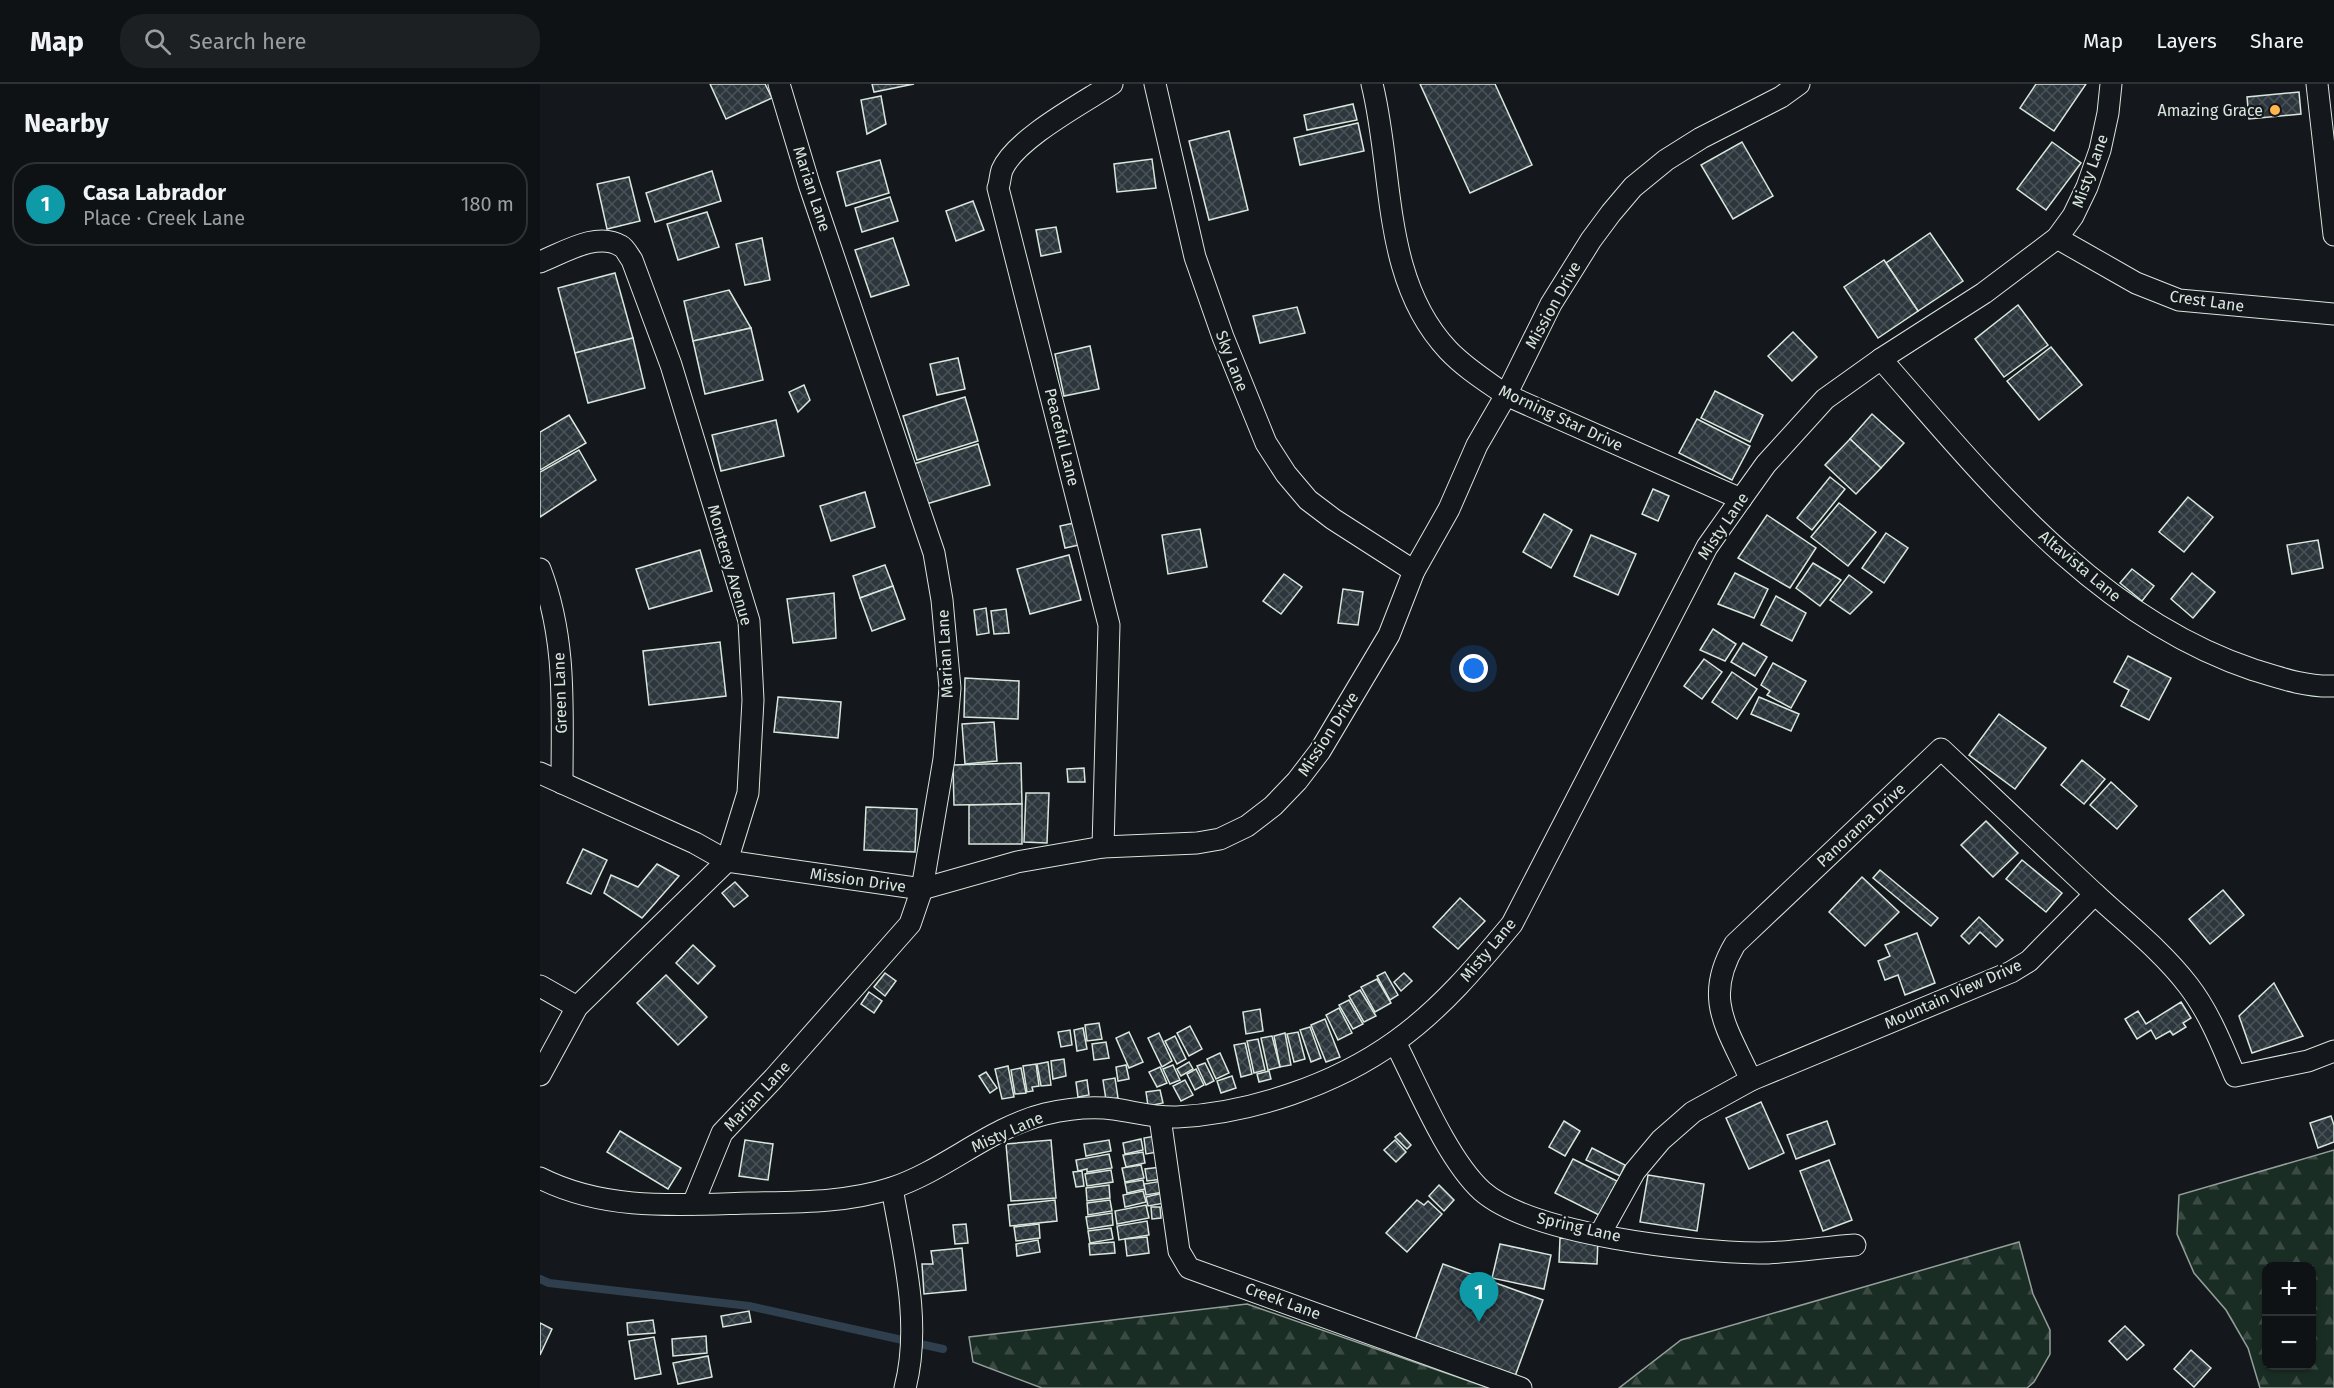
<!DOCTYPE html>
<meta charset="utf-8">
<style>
:root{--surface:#0f1215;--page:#1d2022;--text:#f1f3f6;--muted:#9b9ea0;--line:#2f3234;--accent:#d93025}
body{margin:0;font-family:"Fira Sans",sans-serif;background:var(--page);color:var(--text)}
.controls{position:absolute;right:18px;bottom:18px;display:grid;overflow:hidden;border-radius:12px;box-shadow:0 2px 4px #0004}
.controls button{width:54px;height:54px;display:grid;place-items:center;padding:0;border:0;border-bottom:2px solid var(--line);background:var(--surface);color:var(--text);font:30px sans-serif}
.you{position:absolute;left:934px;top:585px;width:21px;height:21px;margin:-15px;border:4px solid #fff;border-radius:50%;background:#1a73e8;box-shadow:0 0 0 9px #1a73e833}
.badge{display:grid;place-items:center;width:39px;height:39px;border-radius:50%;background:var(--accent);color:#fff;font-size:20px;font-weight:700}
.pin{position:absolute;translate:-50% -50px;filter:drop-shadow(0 2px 3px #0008)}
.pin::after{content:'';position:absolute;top:32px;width:21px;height:18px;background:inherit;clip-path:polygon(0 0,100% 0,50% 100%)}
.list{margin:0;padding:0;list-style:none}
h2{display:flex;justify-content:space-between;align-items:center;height:78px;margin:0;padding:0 24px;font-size:26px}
h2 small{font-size:20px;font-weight:400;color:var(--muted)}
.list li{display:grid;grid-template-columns:39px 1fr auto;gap:18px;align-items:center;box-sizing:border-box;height:84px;margin:0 12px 12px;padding:0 12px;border:2px solid var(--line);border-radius:24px}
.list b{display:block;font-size:22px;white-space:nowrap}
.list p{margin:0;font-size:20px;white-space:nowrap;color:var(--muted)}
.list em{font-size:20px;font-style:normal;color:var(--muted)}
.icon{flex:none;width:33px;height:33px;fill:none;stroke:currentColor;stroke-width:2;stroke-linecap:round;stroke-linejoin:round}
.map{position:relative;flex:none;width:1794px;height:1304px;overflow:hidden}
header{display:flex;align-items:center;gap:36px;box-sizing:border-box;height:84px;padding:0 30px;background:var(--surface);border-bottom:2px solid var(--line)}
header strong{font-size:28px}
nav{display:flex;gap:33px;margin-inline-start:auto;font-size:21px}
.search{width:420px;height:54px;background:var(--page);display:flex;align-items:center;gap:15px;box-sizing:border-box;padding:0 21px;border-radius:24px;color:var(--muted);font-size:22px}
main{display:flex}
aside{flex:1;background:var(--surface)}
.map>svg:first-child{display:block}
</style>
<header>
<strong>Map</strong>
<div class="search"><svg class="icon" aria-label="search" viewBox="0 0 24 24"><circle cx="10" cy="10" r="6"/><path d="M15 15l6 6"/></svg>Search here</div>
<nav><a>Map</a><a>Layers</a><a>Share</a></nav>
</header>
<main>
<aside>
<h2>Nearby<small></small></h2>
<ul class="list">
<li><span class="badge" style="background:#0f9aa8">1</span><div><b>Casa Labrador</b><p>Place · Creek Lane</p></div><em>180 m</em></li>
</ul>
</aside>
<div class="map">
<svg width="1794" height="1304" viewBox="0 0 1794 1304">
<defs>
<pattern id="forest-firs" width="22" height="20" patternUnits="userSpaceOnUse" patternTransform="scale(1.5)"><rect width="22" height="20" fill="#1a2d24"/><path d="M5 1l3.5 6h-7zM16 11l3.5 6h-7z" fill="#3b4b43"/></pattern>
<pattern id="building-cross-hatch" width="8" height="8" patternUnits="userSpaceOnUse" patternTransform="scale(1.5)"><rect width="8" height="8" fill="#2c363c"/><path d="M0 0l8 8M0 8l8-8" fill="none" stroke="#4a5358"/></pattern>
</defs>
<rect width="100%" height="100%" fill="#14181c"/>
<g fill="url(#forest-firs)" stroke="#939e99" stroke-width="1.5" fill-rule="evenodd">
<path d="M1794 1066V1304H1720L1708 1264 1686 1226 1654 1189 1637 1150 1639 1111ZM1772 1182V1282H1726V1182Z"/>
<polygon points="1479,1158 1493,1210 1510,1246 1510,1270 1494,1298 1487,1304 1079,1304 1141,1256"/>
<polygon points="707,1220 949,1304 502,1304 433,1278 429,1253"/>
</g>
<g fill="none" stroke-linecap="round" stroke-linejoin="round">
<polyline stroke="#2f3f4d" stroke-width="8" points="0,1195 9,1199 209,1222 403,1265"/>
</g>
<g fill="url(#building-cross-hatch)" stroke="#d8e6dc" stroke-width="1.5">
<polygon points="170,0 225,0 232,14 186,35"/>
<polygon points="332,0 374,0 334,8"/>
<polygon points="880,0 955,0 992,81 930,109"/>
<polygon points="1496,0 1546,0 1514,47 1480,24"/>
<polygon points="1759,8 1761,30 1709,35 1707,13"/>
<polygon points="341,12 346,40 327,50 321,16"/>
<polygon points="813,20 817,36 767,46 764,31"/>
<polygon points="818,39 824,67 760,81 754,54"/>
<polygon points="689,47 708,126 669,136 649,57"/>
<polygon points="1202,58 1233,112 1193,135 1161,81"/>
<polygon points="1512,58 1541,79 1506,126 1477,105"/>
<polygon points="612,75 616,104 577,108 574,80"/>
<polygon points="340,76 349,109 306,122 297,88"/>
<polygon points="172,87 181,117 115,138 106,109"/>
<polygon points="89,93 100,137 67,145 57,100"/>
<polygon points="350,113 358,137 322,148 315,124"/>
<polygon points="433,117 444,146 416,157 406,127"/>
<polygon points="167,128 179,163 138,176 127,140"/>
<polygon points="516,143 521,168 501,172 496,146"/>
<polygon points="1390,149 1423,197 1378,227 1346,179"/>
<polygon points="222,154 230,196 205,201 196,160"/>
<polygon points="353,154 369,201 331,213 315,166"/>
<polygon points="1344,176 1378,227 1338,254 1304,203"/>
<polygon points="75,189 93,254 35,269 18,204"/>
<polygon points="189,206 211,244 153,257 144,217"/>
<polygon points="1478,221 1508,261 1464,293 1435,255"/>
<polygon points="757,223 765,249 720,259 713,232"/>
<polygon points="211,244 223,296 165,310 153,257"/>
<polygon points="1253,248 1277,273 1252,297 1228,272"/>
<polygon points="93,254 105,304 48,319 35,269"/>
<polygon points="550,262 559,305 524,312 515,270"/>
<polygon points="1511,263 1542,301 1499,336 1467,297"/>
<polygon points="418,274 425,305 397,311 390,280"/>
<polygon points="264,301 270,316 258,328 249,308"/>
<polygon points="1175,307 1223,331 1210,358 1161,334"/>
<polygon points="425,313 438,357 377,376 363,332"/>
<polygon points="1332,330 1364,359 1341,384 1310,355"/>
<polygon points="29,331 46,359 0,386 0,348"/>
<polygon points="1157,335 1210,362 1192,396 1139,369"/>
<polygon points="236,336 244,372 181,387 172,351"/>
<polygon points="1310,355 1341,384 1316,410 1285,381"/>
<polygon points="438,360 450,401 383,421 367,382"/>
<polygon points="39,366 56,396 0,433 0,388"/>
<polygon points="1290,393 1305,405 1272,446 1257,434"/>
<polygon points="1113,405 1129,412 1118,437 1102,430"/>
<polygon points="325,408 335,443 291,457 280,422"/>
<polygon points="1648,413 1673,433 1644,468 1619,448"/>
<polygon points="1299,419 1336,448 1308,482 1271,453"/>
<polygon points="1004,430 1032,446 1011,484 983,468"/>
<polygon points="1227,431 1276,464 1250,504 1198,474"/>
<polygon points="534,439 539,461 525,464 520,442"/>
<polygon points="660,445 667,483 628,490 622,451"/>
<polygon points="1346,449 1368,464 1344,499 1322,484"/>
<polygon points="1051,451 1096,470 1078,511 1034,492"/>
<polygon points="1778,456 1783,484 1752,490 1747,461"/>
<polygon points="160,466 172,507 109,525 96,485"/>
<polygon points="529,471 541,516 490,530 477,485"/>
<polygon points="1273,479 1301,496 1280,522 1256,504"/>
<polygon points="345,481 353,502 320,514 313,492"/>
<polygon points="1592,485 1614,502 1602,517 1580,499"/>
<polygon points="1195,489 1228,505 1214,534 1178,520"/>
<polygon points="1652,489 1675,508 1653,534 1631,515"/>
<polygon points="744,490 762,503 741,530 723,517"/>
<polygon points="1309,491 1332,508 1310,530 1290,516"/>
<polygon points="353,502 365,535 332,547 320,514"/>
<polygon points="803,505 823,508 818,541 798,539"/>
<polygon points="294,509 296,554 253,559 247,515"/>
<polygon points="1236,512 1266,529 1252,557 1221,541"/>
<polygon points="446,524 449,549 437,551 434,526"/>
<polygon points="466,525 469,549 454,550 451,527"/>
<polygon points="1173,545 1196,560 1185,577 1160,566"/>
<polygon points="180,558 186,612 109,621 103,567"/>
<polygon points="1203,559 1227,573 1215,592 1191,578"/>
<polygon points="1588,572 1631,594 1609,636 1581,622 1589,606 1574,598"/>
<polygon points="1164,575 1182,588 1162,615 1144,602"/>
<polygon points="1233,579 1266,597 1251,624 1227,611 1230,607 1221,601"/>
<polygon points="1192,588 1217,605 1197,635 1172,618"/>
<polygon points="425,594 479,597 478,635 424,633"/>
<polygon points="238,613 301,618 298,654 234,648"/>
<polygon points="1219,613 1259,630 1251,647 1211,630"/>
<polygon points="1459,630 1506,664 1475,705 1429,671"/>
<polygon points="454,638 457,677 425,680 422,640"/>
<polygon points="1542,676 1565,695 1544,720 1521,701"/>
<polygon points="481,679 482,720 414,721 413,681"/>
<polygon points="544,684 545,698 528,698 527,685"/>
<polygon points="1571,698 1597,722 1577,745 1550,721"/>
<polygon points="486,709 509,709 507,759 484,758"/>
<polygon points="482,720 482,760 429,760 429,721"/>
<polygon points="326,723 377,725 375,768 324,766"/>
<polygon points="1446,737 1478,769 1453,793 1421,761"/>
<polygon points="43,765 67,776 51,810 27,799"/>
<polygon points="1482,776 1522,809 1506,828 1466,795"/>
<polygon points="117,780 139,792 102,834 64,809 71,791 98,803"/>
<polygon points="1340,786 1398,834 1391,842 1333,794"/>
<polygon points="1322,793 1359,828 1325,862 1289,828"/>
<polygon points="195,798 208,812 194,823 182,809"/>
<polygon points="1683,806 1704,831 1670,860 1649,835"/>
<polygon points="920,814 945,837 918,865 893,843"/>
<polygon points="1439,833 1463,856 1456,863 1440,848 1429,860 1421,852"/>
<polygon points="1377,849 1395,899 1365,911 1358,891 1345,896 1338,877 1350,872 1345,861"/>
<polygon points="153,861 175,882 158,900 136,879"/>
<polygon points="845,888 858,911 850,916 837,892"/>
<polygon points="345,889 356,897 345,912 334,903"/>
<polygon points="864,889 872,897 861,907 854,898"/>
<polygon points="126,891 167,933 138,961 97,919"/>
<polygon points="837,895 851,919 835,928 821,903"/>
<polygon points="1734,899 1763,952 1712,969 1699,932"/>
<polygon points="820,906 836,932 824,938 809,912"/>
<polygon points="329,908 342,917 334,929 321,920"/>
<polygon points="809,916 823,940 813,945 799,921"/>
<polygon points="1641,918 1651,934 1643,939 1646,943 1633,951 1630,947 1616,955 1611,946 1597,955 1585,935 1598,927 1606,940"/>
<polygon points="799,924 812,949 798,956 786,931"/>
<polygon points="720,925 723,947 706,950 703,928"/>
<polygon points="785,935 800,973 786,978 771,941"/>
<polygon points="559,939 562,955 547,957 545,941"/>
<polygon points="650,942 662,965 649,972 637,949"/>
<polygon points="770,943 781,974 771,978 760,946"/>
<polygon points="543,944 547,965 537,967 534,946"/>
<polygon points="530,946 532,961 521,963 518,948"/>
<polygon points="589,948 603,978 589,984 576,954"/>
<polygon points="758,948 765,975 754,978 747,950"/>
<polygon points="619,949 632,977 622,983 608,954"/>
<polygon points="745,949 751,981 740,983 734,952"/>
<polygon points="635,952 646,975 637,980 625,957"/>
<polygon points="732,952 740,983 728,986 721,954"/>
<polygon points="718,955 725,986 714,989 707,957"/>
<polygon points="566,958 569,974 554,976 552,960"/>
<polygon points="705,959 712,990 701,993 694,961"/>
<polygon points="680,969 689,989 676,995 667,975"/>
<polygon points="524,975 526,992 513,995 511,977"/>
<polygon points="508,978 511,1001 501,1002 497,980"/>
<polygon points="649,978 653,985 641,992 637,985"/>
<polygon points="665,979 674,997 666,1001 657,982"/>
<polygon points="496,980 499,1002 492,1003 493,1007 487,1008 483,982"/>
<polygon points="586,981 589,995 578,997 576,983"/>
<polygon points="633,981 640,996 630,1000 623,985"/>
<polygon points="468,982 474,1013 462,1015 455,985"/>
<polygon points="620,983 627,999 617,1003 609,988"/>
<polygon points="481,984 486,1009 475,1010 471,986"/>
<polygon points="656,985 664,1001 655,1006 647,990"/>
<polygon points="729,987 731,995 719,998 717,990"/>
<polygon points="446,988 457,1004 450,1009 439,992"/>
<polygon points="692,992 696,1004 681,1009 677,997"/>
<polygon points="575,994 578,1014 566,1016 563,996"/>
<polygon points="547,996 549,1011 538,1013 536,998"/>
<polygon points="645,996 653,1011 641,1017 633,1002"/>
<polygon points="620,1006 623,1019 608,1022 606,1008"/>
<polygon points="1221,1018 1244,1069 1209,1085 1186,1034"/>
<polygon points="1791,1032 1794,1041 1794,1058 1778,1064 1770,1039"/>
<polygon points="1024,1037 1040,1047 1025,1072 1009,1063"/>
<polygon points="1287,1037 1295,1060 1256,1075 1247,1051"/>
<polygon points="80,1047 141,1084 128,1105 67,1068"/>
<polygon points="860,1049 871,1061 867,1065 855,1053"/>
<polygon points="615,1052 618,1068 606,1070 604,1054"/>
<polygon points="601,1055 603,1066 585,1070 583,1059"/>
<polygon points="205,1056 233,1060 228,1096 199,1092"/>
<polygon points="511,1056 516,1114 471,1117 466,1060"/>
<polygon points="569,1056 571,1067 546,1072 544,1060"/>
<polygon points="855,1056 866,1068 856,1078 844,1066"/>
<polygon points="1052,1064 1085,1081 1080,1092 1046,1076"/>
<polygon points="603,1068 605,1079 586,1083 583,1071"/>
<polygon points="569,1070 572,1084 547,1088 547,1085 538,1087 536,1076"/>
<polygon points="1033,1075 1077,1097 1059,1131 1015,1109"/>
<polygon points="1289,1076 1312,1136 1283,1147 1260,1087"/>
<polygon points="601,1081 604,1094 585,1098 582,1084"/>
<polygon points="621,1083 623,1095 607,1097 605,1085"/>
<polygon points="571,1086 573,1098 547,1102 545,1090"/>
<polygon points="542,1087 544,1102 536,1103 533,1088"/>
<polygon points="1108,1091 1164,1100 1157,1147 1100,1138"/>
<polygon points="603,1096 605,1105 587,1109 585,1099"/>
<polygon points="622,1097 624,1108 606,1111 604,1100"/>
<polygon points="569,1101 570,1114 547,1117 546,1104"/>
<polygon points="899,1101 914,1116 904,1127 889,1112"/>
<polygon points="603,1107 606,1118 585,1123 583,1111"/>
<polygon points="623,1109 625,1119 608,1122 606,1113"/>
<polygon points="515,1116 517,1137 470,1142 468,1121"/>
<polygon points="570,1116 572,1127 548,1131 547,1119"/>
<polygon points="877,1116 884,1121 888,1117 902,1130 867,1168 846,1149"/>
<polygon points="606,1121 609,1134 577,1140 575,1127"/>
<polygon points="611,1123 620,1123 621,1134 612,1135"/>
<polygon points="572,1129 573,1141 548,1145 546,1133"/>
<polygon points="607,1137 609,1151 579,1156 577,1142"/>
<polygon points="426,1140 428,1159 415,1160 413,1141"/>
<polygon points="499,1140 500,1154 476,1157 474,1143"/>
<polygon points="571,1144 573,1155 550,1159 548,1147"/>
<polygon points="607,1153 609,1169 587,1172 585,1155"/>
<polygon points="1020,1154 1058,1156 1057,1180 1019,1178"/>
<polygon points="498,1156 500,1168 477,1172 476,1160"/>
<polygon points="574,1158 575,1169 550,1171 549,1160"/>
<polygon points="960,1160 1011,1171 1004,1205 952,1194"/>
<polygon points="422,1164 426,1206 384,1210 382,1180 393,1180 391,1167"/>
<polygon points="903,1180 1003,1216 974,1295 874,1259"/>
<polygon points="209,1227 211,1238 183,1243 181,1232"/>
<polygon points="113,1236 115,1249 88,1251 87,1239"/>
<polygon points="0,1239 12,1245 0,1271"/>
<polygon points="1585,1242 1604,1261 1587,1276 1569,1257"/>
<polygon points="166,1252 167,1269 133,1272 132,1255"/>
<polygon points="114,1253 121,1290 95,1295 89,1257"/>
<polygon points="1651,1266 1671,1284 1654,1303 1634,1285"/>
<polygon points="168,1272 172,1293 138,1300 133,1279"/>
</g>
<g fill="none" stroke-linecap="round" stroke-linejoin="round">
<g stroke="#d8e6dc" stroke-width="23">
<g id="street">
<polyline points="615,0 655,173 683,253 726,359 746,390 768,416 793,435 874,487"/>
<path d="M832 0C854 88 841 195 908 266 925 284 946 297 966 311L1201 415"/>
<polyline points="1777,0 1794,151"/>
<polyline points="1517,154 1596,199 1639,216 1794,230"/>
<path d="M0 178C23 169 57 147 81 162 85 164 89 172 92 176L131 281 209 537 213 616 208 709 187 777 37 923 0 991"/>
<path d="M1341 275C1448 397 1555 533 1714 586 1740 594 1766 603 1794 602"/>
<path d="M0 485C27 556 22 624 22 699"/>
<polyline points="0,689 155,759 187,777 382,805 477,778 563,763 657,759 680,755 707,742 733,722 757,697 780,667 849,551 874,487 909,425 937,361 966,311 1011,220 1051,156 1071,129 1093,103 1126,76 1161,54 1241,13 1259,0"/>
<path d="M563 763 569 541 458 104C460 99 460 92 462 86 475 55 543 19 572 0"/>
<polyline points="0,902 37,923"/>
<path d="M855 958C877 1001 907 1075 942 1107 992 1151 1152 1168 1219 1169 1251 1169 1283 1163 1315 1161"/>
<path d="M1211 996C1188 945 1162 915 1195 860L1401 665 1555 810"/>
<polyline points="620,1034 639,1167 649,1184 981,1304"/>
<path d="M0 1094C65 1127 138 1121 209 1119 257 1118 305 1119 352 1104 406 1086 449 1044 505 1030 526 1025 552 1022 574 1025 595 1028 615 1034 637 1033 711 1029 795 1001 856 957 901 925 937 882 972 840L1167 463 1201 415 1226 380 1285 315 1341 275 1444 209 1517 154 1533 132 1547 103 1560 66 1568 29 1571 0"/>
<path d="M352 1104C363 1168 382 1239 365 1304"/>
<polyline points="153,1120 182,1049 234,994 370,840 382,805 404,675 410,604 402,516 394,469 269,100 239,0"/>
<path d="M1060 1150 1095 1087 1121 1056 1153 1028 1211 996 1471 888 1489 877 1555 810C1586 839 1622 867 1648 901 1669 928 1682 961 1695 992L1768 977 1794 967"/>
</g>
</g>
<use href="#street" stroke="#14181c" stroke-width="21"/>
</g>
<circle fill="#ffb74d" stroke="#14181c" stroke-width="2" cx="1735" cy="26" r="6"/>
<g text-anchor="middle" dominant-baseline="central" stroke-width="4.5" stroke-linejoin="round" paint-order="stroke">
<g font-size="16" fill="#d8e6dc" stroke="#14181c" text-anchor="end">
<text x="1723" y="26">Amazing Grace</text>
</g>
<g font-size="16" fill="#d8e6dc" stroke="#14181c">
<text transform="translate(1550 87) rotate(-70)">Misty Lane</text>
<text transform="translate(272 105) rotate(72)">Marian Lane</text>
<text transform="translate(1667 217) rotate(8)">Crest Lane</text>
<text transform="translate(1013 221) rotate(-61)">Mission Drive</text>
<text transform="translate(692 277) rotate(69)">Sky Lane</text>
<text transform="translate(1021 334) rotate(25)">Morning Star Drive</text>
<text transform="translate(522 353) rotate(76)">Peaceful Lane</text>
<text transform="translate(1183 442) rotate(-56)">Misty Lane</text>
<text transform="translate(190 481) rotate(74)">Monterey Avenue</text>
<text transform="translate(1540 482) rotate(40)">Altavista Lane</text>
<text transform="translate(405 570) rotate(-93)">Marian Lane</text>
<text transform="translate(20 609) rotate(-92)">Green Lane</text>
<text transform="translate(788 650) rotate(-57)">Mission Drive</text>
<text transform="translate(1321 741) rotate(-43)">Panorama Drive</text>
<text transform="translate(318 796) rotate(8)">Mission Drive</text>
<text transform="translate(948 866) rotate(-50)">Misty Lane</text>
<text transform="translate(1413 910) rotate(-24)">Mountain View Drive</text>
<text transform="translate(217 1012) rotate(-47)">Marian Lane</text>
<text transform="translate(467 1048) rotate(-24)">Misty Lane</text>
<text transform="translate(1039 1143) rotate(13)">Spring Lane</text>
<text transform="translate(743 1217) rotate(20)">Creek Lane</text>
</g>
</g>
</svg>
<div class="controls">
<button>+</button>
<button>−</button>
</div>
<div class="you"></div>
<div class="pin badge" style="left:939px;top:1238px;background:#0f9aa8">1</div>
</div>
</main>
